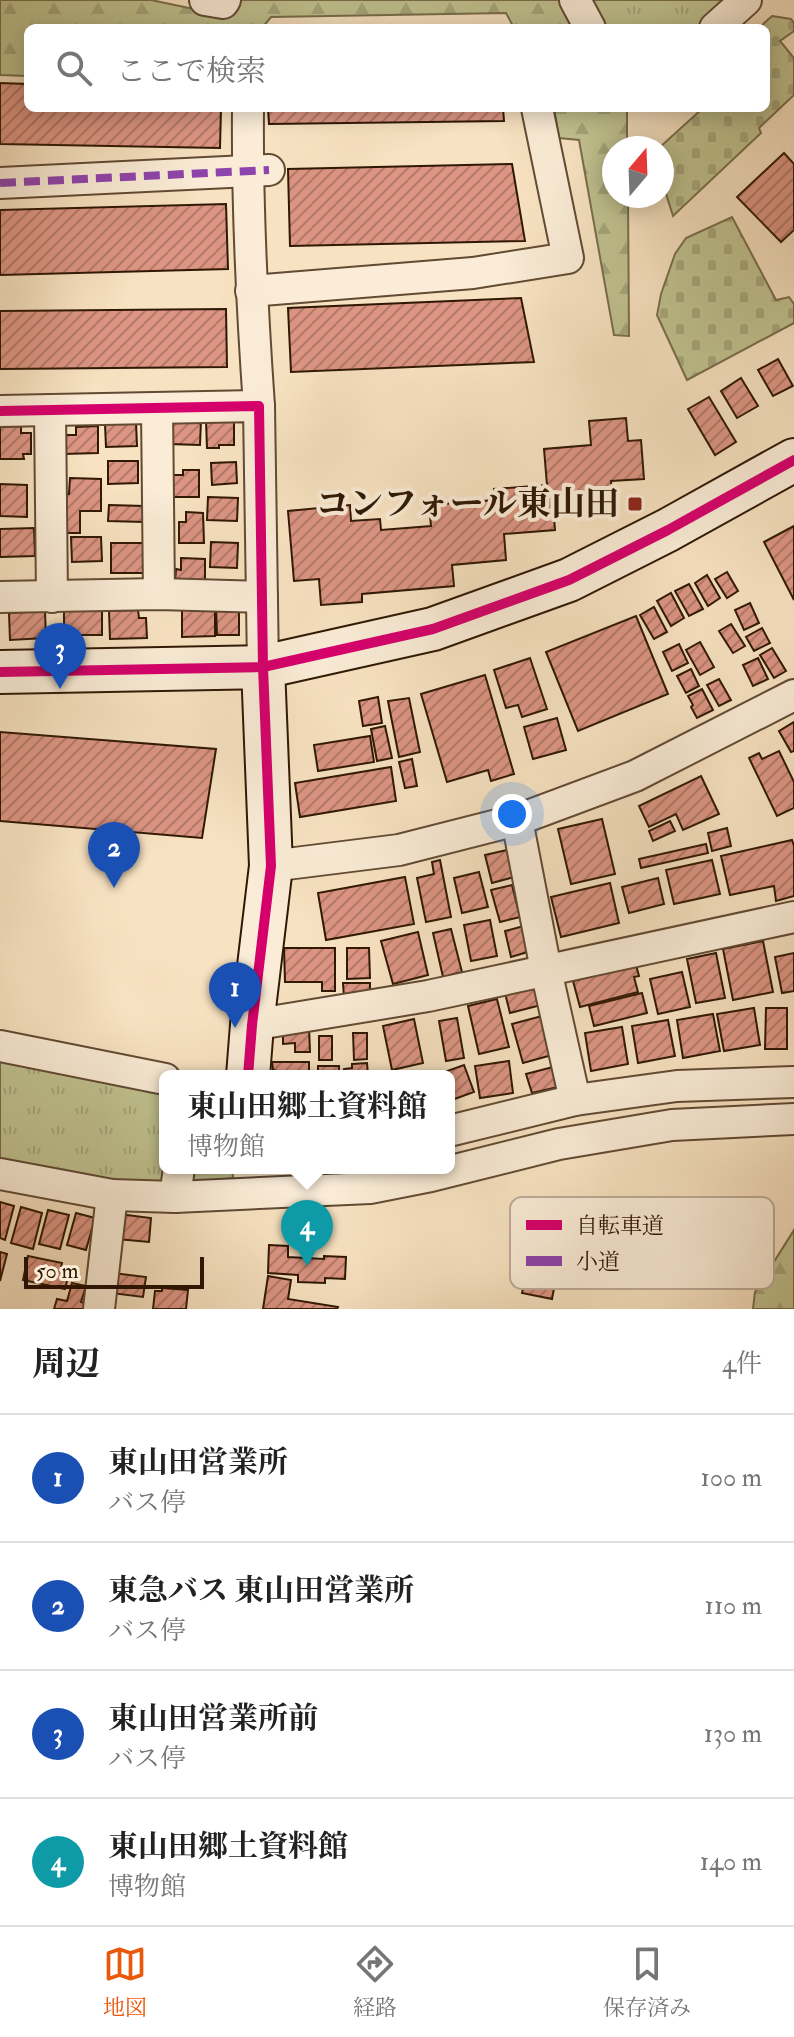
<!DOCTYPE html>
<html lang="ja">
<meta charset="utf-8">
<style>
:root{--surface:#fff;--page:#f6f6f6;--text:#222;--muted:#767676;--line:#e0e0e0;--accent:#ea580c}
body{margin:0;font-family:"IM FELL Double Pica","Noto Serif JP",serif;background:var(--page);color:var(--text)}
.compass{position:absolute;left:602px;top:136px;width:72px;height:72px;border-radius:50%;background:var(--surface);box-shadow:0 4px 20px #0003;rotate:19deg}
.scale{position:absolute;left:24px;bottom:20px;width:180px;box-sizing:border-box;padding-left:8px;border:4px solid #301804;border-top:0;font-size:22px;line-height:28px;white-space:nowrap;color:#301804;-webkit-text-stroke:6px #faecd7;paint-order:stroke}
.you{position:absolute;left:512px;top:814px;width:28px;height:28px;margin:-20px;border:6px solid #fff;border-radius:50%;background:#1a73e8;box-shadow:0 0 0 12px #1a73e833}
.badge{display:grid;place-items:center;width:52px;height:52px;border-radius:50%;background:var(--accent);color:#fff;font-size:26px;font-weight:700}
.pin{position:absolute;translate:-50% -66px;filter:drop-shadow(0 2px 4px #0008)}
.pin::after{content:'';position:absolute;top:42px;width:28px;height:24px;background:inherit;clip-path:polygon(0 0,100% 0,50% 100%)}
.popup{position:absolute;left:159px;top:1070px;width:296px;height:104px;box-sizing:border-box;display:grid;place-content:center;border-radius:12px;background:var(--surface);filter:drop-shadow(0 2px 6px #0005);font-size:26px;white-space:nowrap;color:var(--muted)}
.popup b{font-size:30px;color:var(--text)}
.popup::after{content:'';position:absolute;left:50%;top:100%;margin-left:-16px;border:16px solid transparent;border-top-color:var(--surface)}
.list{margin:0;padding:0;list-style:none}
h2{display:flex;justify-content:space-between;align-items:center;height:104px;margin:0;padding:0 32px;font-size:34px}
h2 small{font-size:26px;font-weight:400;color:var(--muted)}
.list li{display:grid;grid-template-columns:52px 1fr auto;gap:24px;align-items:center;box-sizing:border-box;height:128px;padding:0 32px;border-top:2px solid var(--line)}
.list b{display:block;font-size:30px;white-space:nowrap}
.list p{margin:0;font-size:26px;white-space:nowrap;color:var(--muted)}
.list em{font-size:26px;font-style:normal;color:var(--muted)}
.icon{flex:none;width:44px;height:44px;fill:none;stroke:currentColor;stroke-width:2;stroke-linecap:round;stroke-linejoin:round}
.map{position:relative;flex:none;width:794px;height:1309px;overflow:hidden}
.search{position:absolute;background:var(--surface);box-shadow:0 4px 20px #0003;left:24px;right:24px;top:24px;height:88px;display:flex;align-items:center;gap:20px;box-sizing:border-box;padding:0 28px;border-radius:12px;color:var(--muted);font-size:30px}
.sheet{height:616px;background:var(--surface)}
nav{display:flex;justify-content:space-around;align-items:center;box-sizing:border-box;height:112px;border-top:2px solid var(--line);background:var(--surface);font-size:22px;color:var(--muted)}
nav a{display:grid;justify-items:center;gap:4px}
nav .on{color:var(--accent)}
.map>svg:first-child{display:block}
</style>
<div class="map">
<svg width="794" height="1309" viewBox="0 0 794 1309">
<defs>
<pattern id="grass-tufts" width="24" height="20" patternUnits="userSpaceOnUse" patternTransform="scale(2)"><rect width="24" height="20" fill="#c0c290"/><path d="M3 7l-1-3M5 7V3M7 7l1-3M15 17l-1-3M17 17v-4M19 17l1-3" fill="none" stroke="#a5a67b"/></pattern>
<pattern id="forest-firs" width="22" height="20" patternUnits="userSpaceOnUse" patternTransform="scale(2)"><rect width="22" height="20" fill="#c0c290"/><path d="M5 1l3.5 6h-7zM16 11l3.5 6h-7z" fill="#a5a67b"/></pattern>
<pattern id="cemetery-stones" width="16" height="16" patternUnits="userSpaceOnUse" patternTransform="scale(2)"><rect width="16" height="16" fill="#c0c290"/><path d="M2 7V4a2 2 0 0 1 4 0v3zM10 15v-3a2 2 0 0 1 4 0v3z" fill="#a5a67b"/></pattern>
<pattern id="building-hatch" width="6" height="6" patternUnits="userSpaceOnUse" patternTransform="scale(2)"><rect width="6" height="6" fill="#dc9583"/><path d="M-1 1l2-2M0 6l6-6M5 7l2-2" fill="none" stroke="#b37969"/></pattern>
</defs>
<rect width="100%" height="100%" fill="#f7e2c1"/>
<filter id="stains"><feTurbulence type="fractalNoise" baseFrequency=".0025" numOctaves="4"/><feColorMatrix values="0 0 0 0 .2 0 0 0 0 .09 0 0 0 0 .02 0 0 0 .5 -.17"/></filter>
<radialGradient id="worn" r=".72"><stop offset=".6" stop-color="#630" stop-opacity="0"/><stop offset="1" stop-color="#630" stop-opacity=".3"/></radialGradient>
<g fill="url(#grass-tufts)" stroke="#786d4a" stroke-width="2">
<polygon points="585,0 733,0 702,28 600,28"/>
<polygon points="0,1042 184,1076 165,1076 165,1168 232,1168 233,1178 160,1188 0,1159"/>
</g>
<g fill="url(#forest-firs)" stroke="#786d4a" stroke-width="2">
<polygon points="0,0 151,0 208,12 233,8 240,0 566,0 582,28 514,28 506,13 271,17 262,28 28,28 28,76 0,75"/>
<polygon points="554,108 627,108 627,148 614,148 614,196 628,196 629,336 614,335 579,140 559,138"/>
<polygon points="794,1230 794,1309 753,1309 755,1292"/>
</g>
<g fill="url(#cemetery-stones)" stroke="#786d4a" stroke-width="2">
<polygon points="772,16 791,19 794,23 794,31 780,41 794,58 794,95 759,128 761,133 673,216 662,181 662,148 659,148 703,108 766,108 766,28 759,28"/>
<polygon points="732,217 776,300 789,297 794,304 794,323 687,380 657,315 661,294 675,254 686,238"/>
</g>
<g fill="url(#building-hatch)" stroke="#301804" stroke-width="2">
<polygon points="0,83 28,84 28,108 221,108 220,148 0,144"/>
<polygon points="268,108 503,108 504,121 269,124"/>
<polygon points="784,153 794,164 794,230 781,242 737,197"/>
<polygon points="512,164 525,241 290,246 288,169"/>
<polygon points="226,204 228,269 0,275 0,210"/>
<polygon points="521,298 534,362 291,372 288,308"/>
<polygon points="226,309 227,367 0,369 0,311"/>
<polygon points="778,359 793,386 773,396 758,370"/>
<polygon points="741,378 758,406 737,418 721,391"/>
<polygon points="709,397 736,442 715,455 688,409"/>
<polygon points="626,418 628,441 641,440 644,479 611,481 613,499 553,504 555,530 504,534 506,560 452,565 454,586 362,594 362,602 321,605 319,579 294,581 288,511 350,505 351,521 380,519 381,530 431,526 429,505 495,500 494,489 547,485 544,449 591,445 589,421"/>
<polygon points="173,420 201,420 200,445 169,444 169,424 173,424"/>
<polygon points="206,420 234,420 234,445 219,445 219,448 207,448"/>
<polygon points="136,423 137,446 106,447 105,424"/>
<polygon points="21,426 21,433 31,433 31,454 23,454 24,459 0,459 0,427"/>
<polygon points="98,426 98,453 64,454 63,435 76,435 76,427"/>
<polygon points="108,461 138,461 138,483 108,484"/>
<polygon points="236,462 237,483 212,485 211,463"/>
<polygon points="183,470 199,470 199,497 173,497 173,475 183,475"/>
<polygon points="70,478 101,479 101,511 80,511 80,533 64,533 65,494 69,494"/>
<polygon points="0,484 27,485 27,517 0,516"/>
<polygon points="208,497 238,498 237,521 207,520"/>
<polygon points="109,505 144,506 144,522 108,521"/>
<polygon points="186,512 203,513 204,543 179,543 179,522 186,522"/>
<polygon points="794,526 794,600 764,542"/>
<polygon points="34,528 35,556 0,557 0,529"/>
<polygon points="71,537 101,537 102,561 72,562"/>
<polygon points="211,542 238,543 237,568 210,567"/>
<rect x="111" y="543" width="34" height="30"/>
<polygon points="181,558 205,559 205,583 175,583 176,569 181,570"/>
<polygon points="727,572 738,591 727,598 715,579"/>
<polygon points="707,575 720,598 708,606 695,583"/>
<polygon points="689,584 703,609 689,616 675,591"/>
<polygon points="671,593 684,618 671,626 657,601"/>
<polygon points="750,603 759,623 744,630 735,610"/>
<polygon points="215,606 215,636 182,637 182,607"/>
<polygon points="216,607 239,611 239,635 217,635"/>
<polygon points="654,607 667,632 654,639 640,615"/>
<polygon points="64,609 102,610 102,635 79,635 79,639 67,639 68,635 64,635"/>
<polygon points="138,610 139,618 146,618 147,638 110,639 109,611"/>
<polygon points="45,611 46,638 10,640 9,613"/>
<polygon points="636,616 668,694 578,731 546,652"/>
<polygon points="731,624 745,646 733,653 719,631"/>
<polygon points="762,628 770,643 754,651 746,637"/>
<polygon points="700,642 714,667 700,675 686,650"/>
<polygon points="679,644 688,663 672,671 663,652"/>
<polygon points="772,648 786,671 774,678 760,655"/>
<polygon points="530,658 547,709 522,717 518,705 506,708 494,670"/>
<polygon points="758,658 768,679 753,686 743,665"/>
<polygon points="691,669 699,686 686,693 677,676"/>
<polygon points="485,675 514,774 491,781 488,770 447,782 421,694"/>
<polygon points="719,679 731,700 719,706 707,685"/>
<polygon points="702,689 713,710 697,718 691,707 693,705 688,696"/>
<polygon points="378,697 382,723 363,726 359,701"/>
<polygon points="409,698 420,752 399,757 388,701"/>
<polygon points="557,718 566,750 533,759 524,727"/>
<polygon points="794,722 794,751 791,752 779,731"/>
<polygon points="385,726 392,758 377,761 371,729"/>
<polygon points="0,732 216,749 202,838 0,821"/>
<polygon points="370,736 374,762 318,771 314,745"/>
<polygon points="779,751 794,782 794,808 777,816 749,758 759,753 762,759"/>
<polygon points="412,759 417,786 405,788 399,762"/>
<polygon points="391,767 396,801 300,817 295,783"/>
<polygon points="701,776 719,814 683,830 676,814 649,827 639,806"/>
<polygon points="602,819 615,874 571,884 558,829"/>
<polygon points="670,821 675,831 653,841 649,831"/>
<polygon points="727,828 731,846 712,851 708,833"/>
<polygon points="792,840 794,846 794,896 776,901 774,886 730,895 721,856"/>
<polygon points="706,844 708,853 641,868 639,859"/>
<polygon points="507,850 514,877 492,883 485,855"/>
<polygon points="440,860 451,917 426,922 417,878 434,874 432,862"/>
<polygon points="712,860 720,894 674,904 666,870"/>
<polygon points="479,872 488,907 462,913 454,878"/>
<polygon points="405,877 414,924 326,940 318,893"/>
<polygon points="658,878 664,904 629,913 622,887"/>
<polygon points="610,883 619,923 561,937 551,897"/>
<polygon points="512,885 520,917 500,922 491,890"/>
<polygon points="490,920 497,956 471,961 464,925"/>
<polygon points="524,926 531,951 511,957 505,931"/>
<polygon points="451,929 462,972 443,977 433,933"/>
<polygon points="418,932 428,975 393,984 381,941"/>
<polygon points="763,941 773,992 733,1000 723,949"/>
<polygon points="284,948 335,948 335,991 322,991 322,982 285,982"/>
<polygon points="347,948 369,948 370,978 347,979"/>
<polygon points="716,953 725,998 696,1003 687,959"/>
<polygon points="794,953 794,991 782,993 775,957"/>
<polygon points="636,965 639,976 634,977 638,992 580,1007 573,981"/>
<polygon points="682,972 690,1007 658,1014 650,979"/>
<polygon points="343,983 370,983 370,997 344,998"/>
<polygon points="536,985 541,1005 510,1013 505,993"/>
<polygon points="642,993 647,1013 594,1026 589,1006"/>
<polygon points="497,999 509,1047 479,1054 468,1006"/>
<polygon points="754,1008 760,1045 724,1051 717,1014"/>
<polygon points="766,1008 787,1008 787,1049 765,1049"/>
<polygon points="713,1014 720,1051 683,1058 677,1020"/>
<polygon points="542,1016 552,1055 523,1063 512,1024"/>
<polygon points="457,1018 464,1058 446,1061 439,1021"/>
<polygon points="414,1019 423,1063 392,1070 383,1026"/>
<polygon points="668,1020 675,1056 638,1063 632,1026"/>
<polygon points="309,1027 310,1052 295,1052 295,1043 283,1044 283,1028"/>
<polygon points="622,1027 628,1064 591,1071 585,1033"/>
<polygon points="353,1033 367,1033 367,1059 354,1060"/>
<rect x="319" y="1036" width="13" height="24"/>
<polygon points="509,1061 513,1093 480,1098 475,1066"/>
<polygon points="272,1062 309,1062 309,1076 278,1076 278,1071 273,1070"/>
<polygon points="367,1063 368,1076 345,1076 344,1069 352,1068 352,1064"/>
<polygon points="464,1065 474,1092 449,1101 449,1076 440,1076 439,1074"/>
<rect x="318" y="1066" width="21" height="10"/>
<polygon points="553,1067 558,1087 532,1093 526,1074"/>
<polygon points="0,1202 14,1206 5,1240 0,1238"/>
<polygon points="21,1207 42,1213 33,1249 11,1243"/>
<polygon points="48,1210 69,1215 60,1249 39,1244"/>
<polygon points="76,1213 95,1218 86,1250 67,1245"/>
<polygon points="119,1214 151,1218 149,1242 117,1239"/>
<polygon points="269,1245 288,1246 288,1257 324,1259 324,1256 346,1257 345,1279 325,1278 325,1283 298,1282 298,1275 268,1273"/>
<polygon points="0,1252 7,1254 0,1281"/>
<polygon points="28,1256 62,1263 60,1271 69,1273 65,1289 23,1280"/>
<polygon points="113,1273 146,1277 143,1297 111,1293"/>
<polygon points="533,1273 556,1278 552,1299 522,1293 526,1276 532,1277"/>
<polygon points="268,1276 291,1280 288,1299 338,1307 337,1309 263,1309"/>
<polygon points="72,1283 86,1286 81,1302 88,1304 86,1309 54,1309 57,1299 67,1301"/>
<polygon points="162,1288 188,1290 186,1309 153,1309 155,1291 162,1291"/>
</g>
<g fill="none" stroke-linecap="round" stroke-linejoin="round">
<g stroke="#624a33" stroke-width="34">
<g id="street">
<polyline points="205,0 223,3 225,0"/>
<polyline points="575,0 590,28"/>
<polyline points="715,28 746,0"/>
<path d="M248 108C247 208 252 307 259 406"/>
<polyline points="0,183 269,170"/>
<polyline points="251,291 473,273 568,258 537,108"/>
<polyline points="157,408 159,594"/>
<polyline points="50,410 52,597"/>
<polyline points="0,411 259,406 263,667"/>
<polyline points="0,597 159,594 262,597"/>
<polyline points="517,820 546,970 575,1100"/>
<polyline points="271,866 399,850 517,820 635,776 794,695"/>
<polyline points="252,1025 428,996 794,917"/>
<polyline points="0,1046 165,1079"/>
<polyline points="449,1131 575,1100 677,1086 794,1082"/>
<polyline points="0,1174 112,1195 175,1197 370,1188 431,1176 559,1144 672,1125 794,1119"/>
<polyline points="175,1197 179,1168"/>
<polyline points="99,1309 112,1195"/>
</g>
</g>
<g stroke="#301804" stroke-width="46">
<g id="secondary">
<polyline points="0,672 263,667 433,629 569,580 668,530 794,460"/>
<polyline points="248,1076 252,1025 271,866 263,667"/>
</g>
</g>
<use href="#street" stroke="#faecd7" stroke-width="30"/>
<use href="#secondary" stroke="#faecd7" stroke-width="42"/>
<polyline stroke="#8e44ad" stroke-width="8" stroke-dasharray="16 8" stroke-linecap="butt" points="0,183 269,170"/>
<g stroke="#faecd7" stroke-width="15">
<g id="cycleway">
<polyline points="0,411 259,406 263,667 271,866 252,1025 248,1076"/>
<polyline points="0,672 263,667 433,629 569,580 668,530 794,460"/>
</g>
</g>
<use href="#cycleway" stroke="#d6006c" stroke-width="10"/>
</g>
<rect fill="#8f2418" stroke="#faecd7" stroke-width="3" x="627" y="496" width="16" height="16" rx="4"/>
<g text-anchor="middle" dominant-baseline="central" stroke-width="8" stroke-linejoin="round" paint-order="stroke">
<g font-size="34" font-weight="bold" fill="#301804" stroke="#faecd7" text-anchor="end">
<text x="619" y="504">コンフォール東山田</text>
</g>
</g>
<rect x="510" y="1197" width="264" height="92" rx="12" fill="#faecd7" stroke="#bdac98" stroke-width="2"/>
<rect x="526" y="1220" width="36" height="10" fill="#d6006c"/>
<rect x="526" y="1256" width="36" height="10" fill="#8e44ad"/>
<g font-size="22" fill="#301804">
<text x="576" y="1233">自転車道</text>
<text x="576" y="1269">小道</text>
</g>
<rect width="100%" height="100%" filter="url(#stains)"/>
<rect width="100%" height="100%" fill="url(#worn)"/>
</svg>
<svg class="compass" viewBox="-18 -18 36 36"><path d="M0-13l5 13h-10z" fill="#e53935"/><path d="M0 13l5-13h-10z" fill="#767676"/></svg>
<div class="scale">50 m</div>
<div class="you"></div>
<div class="pin badge" style="left:235px;top:1028px;background:#1a4fb4">1</div>
<div class="pin badge" style="left:114px;top:888px;background:#1a4fb4">2</div>
<div class="pin badge" style="left:60px;top:689px;background:#1a4fb4">3</div>
<div class="pin badge" style="left:307px;top:1266px;background:#0f9aa8">4</div>
<div class="popup"><b>東山田郷土資料館</b>博物館</div>
<div class="search"><svg class="icon" aria-label="search" viewBox="0 0 24 24"><circle cx="10" cy="10" r="6"/><path d="M15 15l6 6"/></svg>ここで検索</div>
</div>
<section class="sheet">
<h2>周辺<small>4件</small></h2>
<ul class="list">
<li><span class="badge" style="background:#1a4fb4">1</span><div><b>東山田営業所</b><p>バス停</p></div><em>100 m</em></li>
<li><span class="badge" style="background:#1a4fb4">2</span><div><b>東急バス 東山田営業所</b><p>バス停</p></div><em>110 m</em></li>
<li><span class="badge" style="background:#1a4fb4">3</span><div><b>東山田営業所前</b><p>バス停</p></div><em>130 m</em></li>
<li><span class="badge" style="background:#0f9aa8">4</span><div><b>東山田郷土資料館</b><p>博物館</p></div><em>140 m</em></li>
</ul>
</section>
<nav>
<a class="on"><svg class="icon" aria-label="map" viewBox="0 0 24 24"><path d="M3 6l6-2 6 2 6-2v14l-6 2-6-2-6 2zM9 4v14M15 6v14"/></svg>地図</a>
<a><svg class="icon" aria-label="directions" viewBox="0 0 24 24"><path d="M12 3l9 9-9 9-9-9zM9 14v-3h6M13 9l2 2-2 2"/></svg>経路</a>
<a><svg class="icon" aria-label="saved" viewBox="0 0 24 24"><path d="M7 4h10v16l-5-4-5 4z"/></svg>保存済み</a>
</nav>
